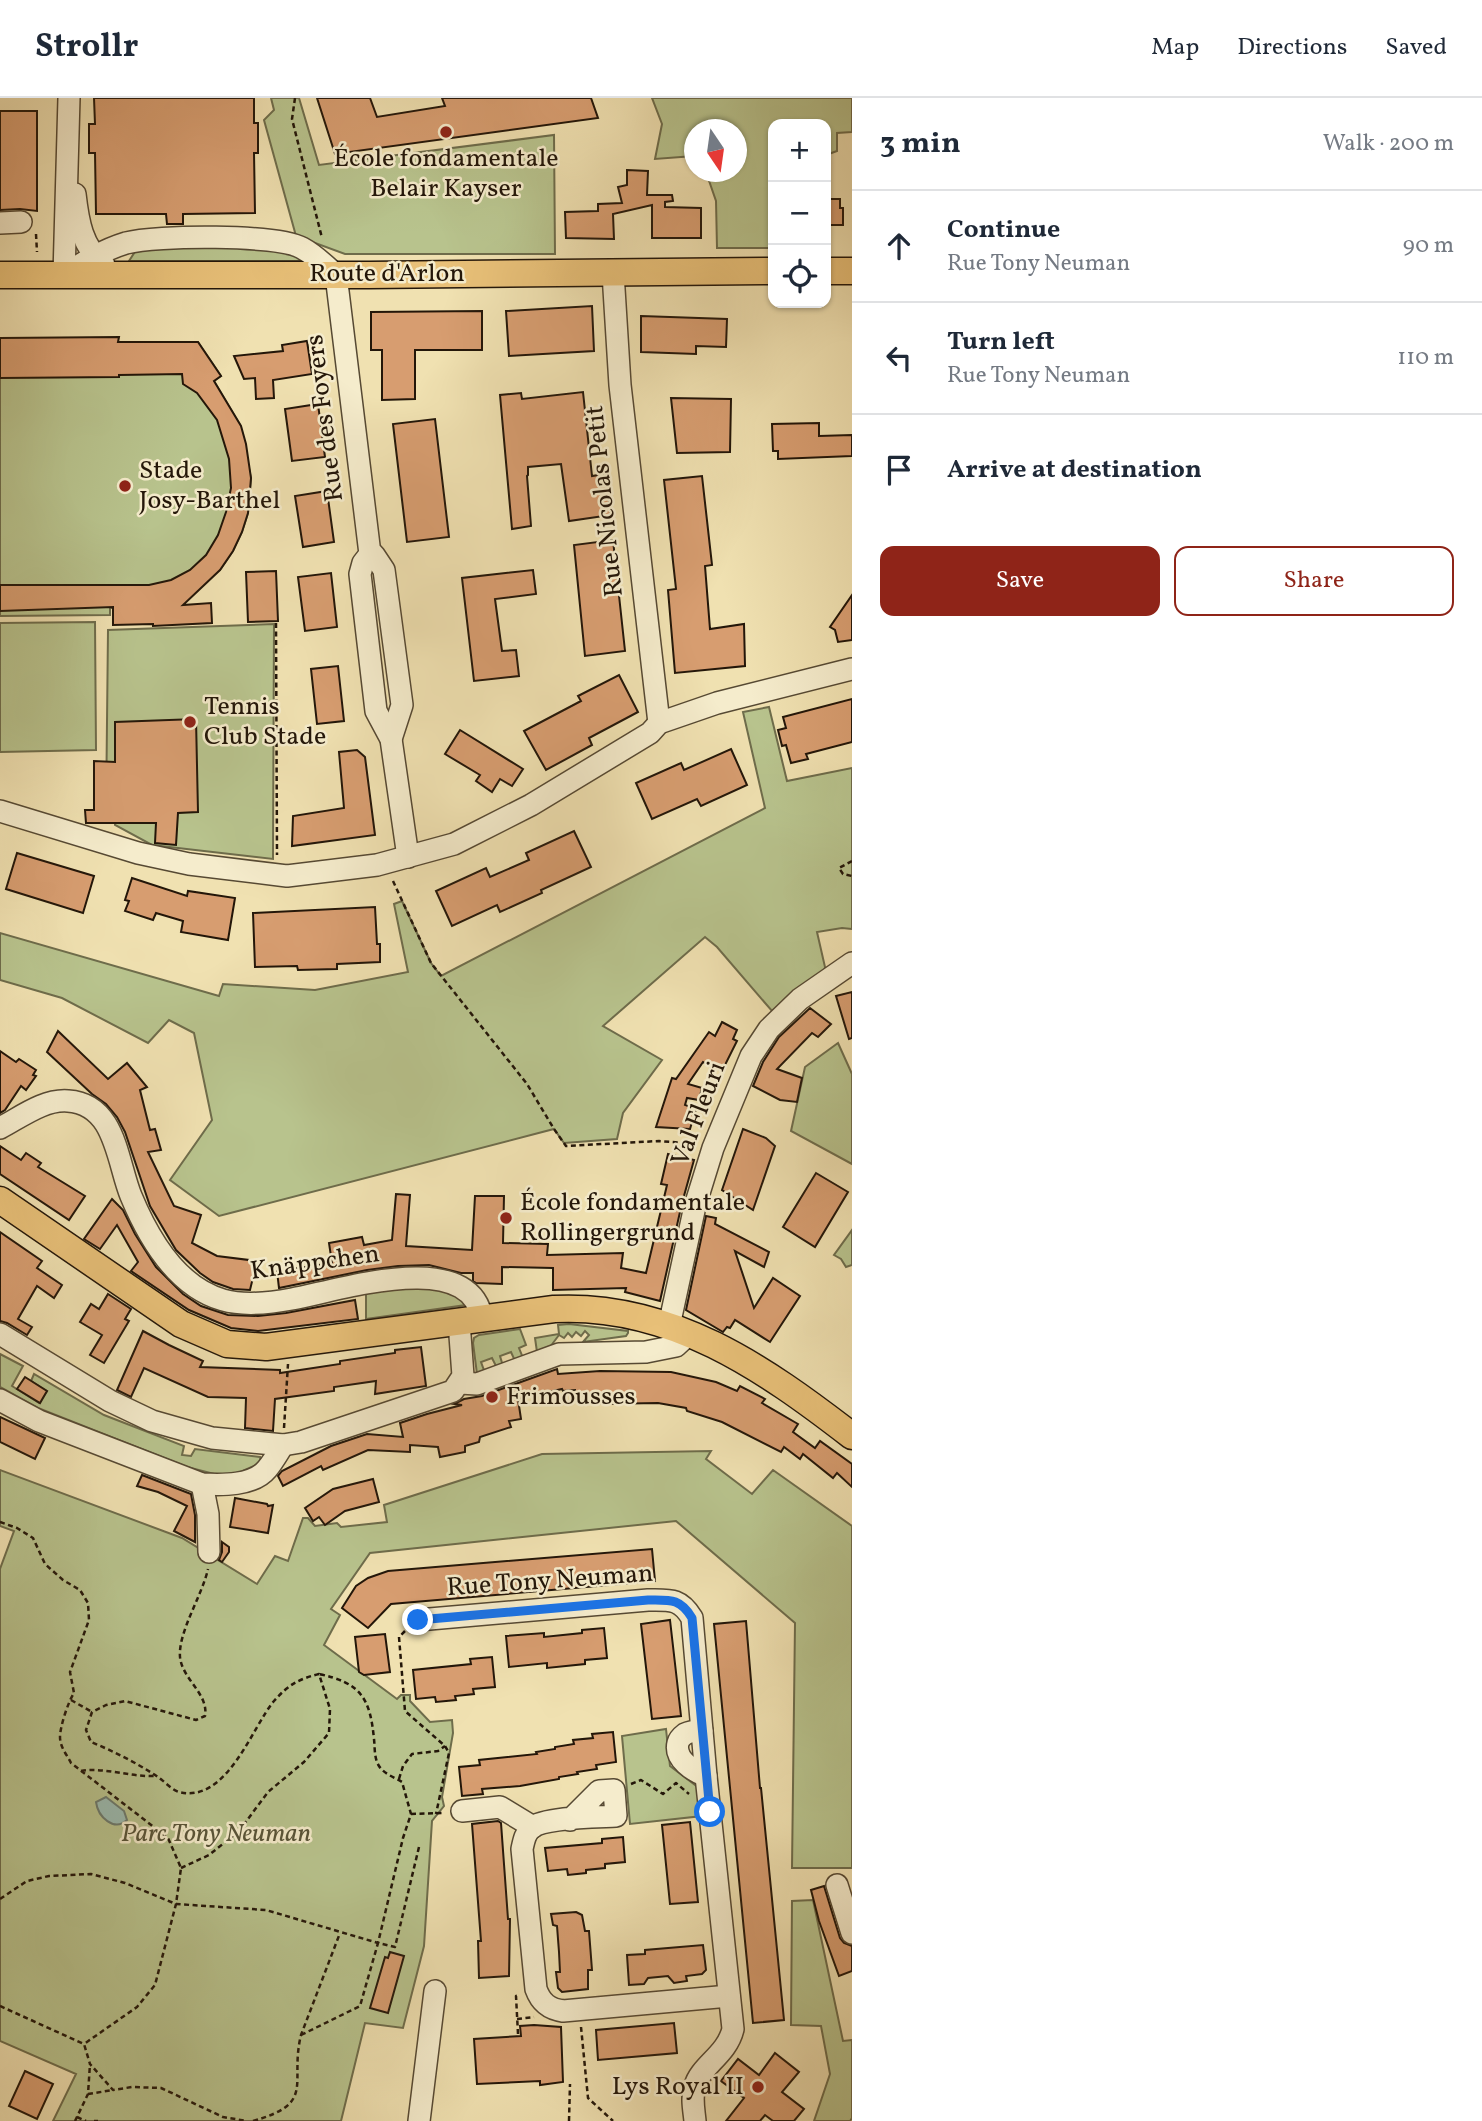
<!DOCTYPE html>
<meta charset="utf-8">
<style>
:root{--surface:#fff;--page:#f2f2f3;--text:#1f2937;--muted:#747a83;--line:#e0e1e3;--accent:#8f2418}
body{margin:0;font-family:Vollkorn,serif;background:var(--page);color:var(--text)}
.controls{position:absolute;right:21px;top:21px;display:grid;overflow:hidden;border-radius:14px;box-shadow:0 2px 5px #0004}
.controls button{width:63px;height:63px;display:grid;place-items:center;padding:0;border:0;border-bottom:2px solid var(--line);background:var(--surface);color:var(--text);font:35px sans-serif}
.compass{position:absolute;left:684px;top:21px;width:63px;height:63px;border-radius:50%;background:var(--surface);box-shadow:0 2px 5px #0004;rotate:167deg}
.stop{position:absolute;width:21px;height:21px;margin:-16px;border:5px solid #1a73e8;border-radius:50%;background:#fff}
.stop.end{background:#1a73e8;border-color:#fff;box-shadow:0 2px 7px #0008}
.list{margin:0;padding:0;list-style:none}
h2{display:flex;justify-content:space-between;align-items:center;height:91px;margin:0;padding:0 28px;font-size:30px}
h2 small{font-size:23px;font-weight:400;color:var(--muted)}
.list li{display:grid;grid-template-columns:46px 1fr auto;gap:21px;align-items:center;box-sizing:border-box;height:112px;padding:0 28px;border-top:2px solid var(--line)}
.list b{display:block;font-size:26px;white-space:nowrap}
.list p{margin:0;font-size:23px;white-space:nowrap;color:var(--muted)}
.list em{font-size:23px;font-style:normal;color:var(--muted)}
.actions{display:flex;gap:14px;padding:21px 28px}
.actions a{flex:1;padding:16px 0;border:2px solid var(--accent);border-radius:14px;text-align:center;font-size:24px;color:var(--accent)}
.actions .main{background:var(--accent);color:#fff}
.icon{flex:none;width:38px;height:38px;fill:none;stroke:currentColor;stroke-width:2;stroke-linecap:round;stroke-linejoin:round}
.map{position:relative;flex:none;width:852px;height:2023px;overflow:hidden}
header{display:flex;align-items:center;gap:42px;box-sizing:border-box;height:98px;padding:0 35px;background:var(--surface);border-bottom:2px solid var(--line)}
header strong{font-size:33px}
nav{display:flex;gap:38px;margin-inline-start:auto;font-size:24px}
main{display:flex}
aside{flex:1;background:var(--surface)}
.map>svg:first-child{display:block}
</style>
<header>
<strong>Strollr</strong>
<nav><a>Map</a><a>Directions</a><a>Saved</a></nav>
</header>
<main>
<div class="map">
<svg width="852" height="2023" viewBox="0 0 852 2023">
<rect width="100%" height="100%" fill="#f0e1b1"/>
<filter id="stains"><feTurbulence type="fractalNoise" baseFrequency=".00286" numOctaves="4"/><feColorMatrix values="0 0 0 0 .2 0 0 0 0 .09 0 0 0 0 .02 0 0 0 .5 -.17"/></filter>
<radialGradient id="worn" r=".72"><stop offset=".6" stop-color="#630" stop-opacity="0"/><stop offset="1" stop-color="#630" stop-opacity=".3"/></radialGradient>
<g fill="#b8c38d" stroke="#6e6c4b" stroke-width="2">
<polygon points="271,0 299,0 319,67 554,37 555,156 345,156 296,138 264,22 274,12"/>
<polygon points="652,0 852,0 852,34 837,35 837,53 826,57 826,26 773,26 773,150 717,150 716,103 706,74 736,74 736,32 694,32 694,58 655,61 662,26"/>
<polygon points="267,145 307,163 129,163 138,149"/>
<polygon points="0,244 198,244 221,278 214,283 240,327 251,380 248,415 242,434 233,453 220,472 151,509 110,510 110,517 0,518"/>
<polygon points="95,524 96,652 0,654 0,525"/>
<polygon points="274,526 273,761 152,747 115,727 115,716 106,717 108,532"/>
<polygon points="769,609 787,683 852,670 852,831 842,830 817,834 825,869 824,875 772,913 717,849 705,839 603,928 662,962 623,1015 617,1041 564,1045 554,1031 219,1118 170,1082 212,1022 194,935 169,922 148,945 62,900 0,882 0,835 219,898 223,886 315,892 408,874 394,806 402,803 431,865 441,878 765,710 743,614"/>
<polygon points="838,945 852,976 852,1066 791,1033 805,969"/>
<polygon points="852,1132 852,1167 846,1169 841,1161 834,1157"/>
<polygon points="443,1186 473,1206 366,1221 366,1190"/>
<polygon points="569,1226 628,1233 628,1235 626,1238 583,1244 589,1237 585,1233 581,1238 576,1234 572,1239 568,1235 564,1240 559,1237 550,1249 537,1254 535,1240 559,1236 558,1227"/>
<polygon points="520,1231 526,1247 519,1250 523,1260 515,1263 511,1254 500,1258 503,1268 497,1270 492,1260 481,1264 485,1275 477,1276 473,1245 474,1240 479,1237"/>
<polygon points="0,1256 23,1268 12,1288 39,1305 47,1293 31,1283 34,1276 104,1317 184,1348 182,1357 191,1358 195,1351 260,1359 261,1365 238,1375 222,1378 187,1369 38,1310 0,1289"/>
<polygon points="711,1353 706,1361 752,1396 773,1372 852,1428 852,1770 792,1770 795,1525 676,1423 370,1455 331,1511 340,1517 324,1547 397,1601 401,1597 410,1597 410,1603 430,1624 452,1622 453,1635 442,1699 444,1708 432,1723 424,1848 403,1930 365,1925 341,2023 53,2023 76,1976 0,1943 0,1471 14,1433 0,1428 0,1372 182,1440 257,1486 275,1458 288,1463 303,1420 308,1420 315,1428 337,1425 341,1429 387,1424 384,1407 542,1356"/>
<polygon points="666,1631 670,1668 699,1690 702,1718 630,1726 622,1638"/>
<polygon points="813,1802 843,1943 852,1942 852,2020 850,2023 814,2023 830,1976 821,1928 791,1927 792,1803"/>
</g>
<path fill="#9bbcb2" stroke="#6b7a6e" stroke-width="2" d="M106 1699 124 1713 127 1722C114 1734 98 1719 96 1704Z"/>
<g fill="#d79d70" stroke="#231609" stroke-width="2">
<polygon points="94,0 254,0 254,25 258,25 258,55 254,55 255,115 183,116 183,126 167,126 166,116 96,116 95,55 89,55 89,26 95,26"/>
<polygon points="317,0 370,0 377,19 445,8 442,0 591,0 598,20 335,56"/>
<polygon points="0,13 37,13 37,113 20,111 0,112"/>
<polygon points="627,72 648,73 647,97 672,97 673,103 665,104 665,109 701,110 701,140 652,140 652,107 613,116 614,141 566,140 565,114 598,113 598,106 622,105 618,89 627,87"/>
<polygon points="826,101 840,101 840,110 843,110 843,127 826,127"/>
<polygon points="592,208 594,253 509,258 506,213"/>
<polygon points="482,213 482,252 415,252 415,301 382,302 382,252 371,252 371,214"/>
<polygon points="641,218 727,221 726,249 696,248 696,256 641,254"/>
<polygon points="119,239 118,244 198,244 221,278 214,283 241,328 246,346 251,380 248,415 242,434 233,453 220,472 183,507 211,505 212,525 153,528 153,526 113,527 113,509 0,513 0,487 149,487 171,482 190,472 206,457 218,437 226,414 231,390 229,361 217,322 197,295 183,286 182,276 119,277 119,279 0,280 0,240"/>
<polygon points="307,243 312,276 273,282 274,300 256,301 255,280 244,281 234,258 283,253 282,247"/>
<polygon points="583,294 592,378 605,376 611,417 569,423 561,366 528,369 528,377 527,378 531,428 512,431 500,297 521,295 522,301"/>
<polygon points="671,300 731,301 730,354 677,355"/>
<polygon points="318,306 325,359 292,363 285,311"/>
<polygon points="435,321 449,439 407,444 393,326"/>
<polygon points="819,325 819,338 852,337 852,358 778,361 778,353 773,353 772,326"/>
<polygon points="702,378 712,467 705,468 710,531 744,526 745,568 675,575 668,492 676,491 664,382"/>
<polygon points="327,393 334,444 303,449 295,398"/>
<polygon points="613,442 625,553 585,558 574,447"/>
<polygon points="533,472 536,496 495,501 502,553 516,552 519,578 474,583 462,480"/>
<polygon points="276,473 278,523 248,524 246,474"/>
<polygon points="331,475 337,529 305,533 298,479"/>
<polygon points="852,497 852,542 838,544 835,532 830,529"/>
<polygon points="338,568 344,623 317,626 311,571"/>
<polygon points="619,577 638,614 589,640 592,647 546,672 524,633 581,603 578,598"/>
<polygon points="852,601 852,644 806,656 808,661 791,665 786,647 782,648 778,632 786,630 783,619"/>
<polygon points="196,621 198,714 178,715 176,747 155,745 156,725 86,725 85,712 94,712 94,663 115,664 115,624"/>
<polygon points="460,632 523,671 512,688 500,681 492,694 476,683 480,677 445,656"/>
<polygon points="731,651 747,687 701,708 697,701 652,721 636,685 681,665 684,672"/>
<polygon points="357,652 365,659 375,737 292,748 293,718 344,710 339,654"/>
<polygon points="574,733 591,769 541,792 542,795 500,814 497,807 452,828 436,793 486,770 490,779 529,762 526,755"/>
<polygon points="17,755 94,778 83,815 6,791"/>
<polygon points="132,780 187,798 188,793 235,800 228,842 181,834 183,823 156,815 153,822 125,813 129,803 125,802"/>
<polygon points="375,809 377,846 380,846 380,864 337,866 337,871 298,872 297,868 255,869 253,815"/>
<polygon points="852,894 852,940 849,941 836,898"/>
<polygon points="810,910 831,926 818,939 812,935 777,971 802,980 797,1004 780,1002 753,988 763,964 779,939"/>
<polygon points="722,924 737,932 733,941 737,943 722,973 703,964 688,986 702,990 699,1002 687,1000 685,1007 696,1011 690,1031 656,1029 672,980 676,981 709,934 715,938"/>
<polygon points="58,933 108,981 127,965 147,989 140,992 150,1032 155,1031 161,1052 148,1054 174,1108 201,1117 192,1145 217,1158 257,1163 250,1192 233,1191 213,1184 200,1175 176,1152 150,1108 125,1034 117,1019 106,1006 92,996 47,954"/>
<polygon points="0,953 16,964 19,961 36,972 33,977 36,978 26,992 21,988 5,1012 0,1015"/>
<polygon points="743,1031 766,1040 775,1048 753,1112 722,1092"/>
<polygon points="0,1048 21,1062 26,1055 41,1065 38,1069 85,1098 69,1122 0,1076"/>
<polygon points="668,1056 694,1062 682,1105 660,1203 625,1194 626,1190 553,1192 553,1170 502,1169 502,1186 476,1185 473,1183 473,1175 461,1175 429,1167 398,1168 367,1172 279,1190 277,1173 332,1165 329,1145 362,1139 364,1147 392,1142 396,1096 410,1097 406,1148 472,1152 475,1098 504,1098 503,1145 548,1146 547,1157 623,1155 621,1170 646,1175 667,1087 661,1086"/>
<polygon points="816,1075 848,1094 815,1149 783,1129"/>
<polygon points="112,1101 123,1112 135,1136 156,1169 183,1196 201,1208 228,1217 258,1218 286,1215 355,1202 358,1221 258,1233 231,1230 189,1212 131,1173 138,1164 117,1127 100,1151 84,1141"/>
<polygon points="706,1118 716,1120 715,1126 769,1154 764,1169 735,1153 754,1210 773,1180 800,1198 770,1244 735,1222 730,1230 727,1229 723,1234 686,1212"/>
<polygon points="0,1134 42,1163 37,1170 62,1187 54,1200 37,1188 18,1221 32,1229 27,1237 7,1225 0,1223"/>
<polygon points="108,1196 131,1211 125,1221 129,1223 104,1265 90,1257 102,1237 80,1224 91,1206 99,1211"/>
<polygon points="143,1233 169,1247 203,1263 200,1269 280,1272 280,1275 340,1266 340,1263 395,1255 395,1252 421,1249 426,1288 375,1296 376,1283 334,1289 334,1293 275,1301 273,1333 245,1330 246,1300 208,1299 144,1270 131,1299 117,1292"/>
<polygon points="557,1271 558,1276 600,1273 671,1274 716,1284 737,1293 740,1288 765,1301 762,1305 798,1326 793,1334 815,1350 820,1343 852,1366 852,1389 837,1375 833,1380 803,1356 800,1361 784,1349 781,1354 722,1324 687,1313 686,1310 658,1305 601,1306 601,1296 575,1298 575,1292 563,1293 562,1291 518,1301 521,1321 509,1323 511,1329 480,1339 479,1344 465,1348 465,1354 440,1359 438,1349 410,1347 410,1354 368,1352 323,1372 321,1368 283,1388 278,1378 282,1373 331,1348 367,1336 403,1339 400,1325 427,1316 462,1307 454,1306 464,1301 482,1298"/>
<polygon points="25,1279 47,1293 40,1305 17,1291"/>
<polygon points="0,1319 45,1340 35,1361 0,1344"/>
<polygon points="142,1377 191,1396 195,1417 195,1444 174,1433 187,1408 158,1394 137,1388"/>
<polygon points="373,1381 379,1404 345,1413 325,1427 319,1419 313,1423 305,1410 333,1391"/>
<polygon points="235,1400 267,1406 268,1408 273,1407 268,1435 230,1429"/>
<polygon points="222,1444 229,1449 229,1454 222,1464 219,1462 222,1454"/>
<polygon points="652,1451 655,1483 391,1506 368,1530 342,1510 356,1488 368,1480 388,1473"/>
<polygon points="670,1522 681,1618 652,1621 641,1526"/>
<polygon points="746,1523 760,1690 761,1690 784,1922 753,1925 714,1526"/>
<polygon points="604,1530 607,1560 585,1562 585,1566 547,1570 547,1565 509,1569 506,1538 544,1535 544,1539 582,1535 582,1532"/>
<polygon points="385,1536 390,1574 364,1577 359,1574 355,1539"/>
<polygon points="492,1559 495,1589 473,1591 474,1596 455,1598 456,1602 436,1604 435,1599 416,1601 413,1572 471,1566 470,1561"/>
<polygon points="613,1634 616,1664 596,1667 597,1671 577,1674 578,1676 559,1679 559,1681 520,1688 482,1691 483,1696 462,1698 459,1669 480,1667 479,1662 537,1656 536,1654 555,1651 555,1649 574,1646 573,1642 593,1640 592,1636"/>
<polygon points="498,1723 501,1725 508,1821 510,1821 509,1878 479,1880 478,1843 481,1843 472,1726"/>
<polygon points="690,1724 698,1804 670,1806 662,1727"/>
<polygon points="623,1739 625,1764 605,1766 605,1770 586,1772 586,1775 568,1777 567,1771 548,1773 545,1750 602,1745 602,1741"/>
<polygon points="824,1788 840,1840 844,1845 852,1848 852,1873 839,1878 819,1823 811,1792"/>
<polygon points="576,1814 582,1817 585,1833 589,1833 592,1872 588,1872 588,1891 562,1894 558,1890 556,1874 560,1874 559,1854 557,1828 553,1827 551,1816"/>
<polygon points="703,1847 706,1872 702,1876 686,1878 687,1883 674,1885 668,1878 648,1880 644,1886 629,1887 627,1857 645,1856 645,1852"/>
<polygon points="390,1854 404,1858 388,1915 370,1910 385,1859 388,1860"/>
<polygon points="674,1925 677,1955 598,1962 596,1932"/>
<polygon points="534,1927 561,1929 563,1984 540,1987 540,1983 477,1986 474,1941 521,1938 520,1928"/>
<polygon points="775,1955 799,1974 782,1994 804,2011 794,2023 773,2023 765,2017 760,2023 726,2023 744,2000 721,1983 738,1961 759,1977"/>
<polygon points="25,1973 53,1986 37,2021 9,2008"/>
</g>
<g fill="none" stroke-linecap="round" stroke-linejoin="round">
<g stroke="#564933" stroke-width="24">
<g id="minor">
<path d="M75 96C78 123 82 149 104 167"/>
<polyline points="0,125 21,124"/>
<polyline points="613,175 620,287 659,625"/>
<path d="M64 177C84 164 103 152 126 145 156 137 277 136 302 150 315 157 326 168 336 177L370 456 363 465 360 476 376 613 391 641 408 759"/>
<polyline points="64,177 69,0"/>
<polyline points="370,456 374,457 384,472 402,607 391,641"/>
<polyline points="0,713 138,755 189,766 287,778 377,767 454,746 531,707 650,635 659,625 717,605 852,571"/>
<path d="M0 1030C21 1019 44 1001 68 1003 116 1006 117 1064 131 1098 148 1139 177 1189 223 1202 244 1208 271 1205 292 1201 337 1193 471 1148 482 1221"/>
<polyline points="669,1228 695,1108 713,1050 751,958 769,931 800,901 852,865"/>
<polyline points="0,1236 110,1303 152,1323 212,1340 283,1347 301,1344 453,1293 463,1278 459,1224"/>
<polyline points="460,1285 477,1286 559,1256 646,1254 676,1248 690,1235"/>
<path d="M0 1302 39 1323 202 1386C222 1387 253 1388 267 1371 273 1364 278 1355 283 1347"/>
<polyline points="202,1386 208,1416 209,1454"/>
<path d="M418 1522 648 1502C670 1502 680 1500 692 1520L706 1678 733 1931C727 1957 700 1968 695 1988 691 1999 694 2012 695 2023"/>
<path d="M702 1633C696 1633 689 1634 685 1636 681 1639 679 1641 678 1645 674 1661 693 1673 706 1678"/>
<polyline points="462,1713 500,1709 533,1729"/>
<path d="M570 1722 599 1693 614 1692 616 1718C597 1719 545 1719 531 1730 525 1736 524 1742 522 1751L536 1891C541 1905 549 1911 563 1913L729 1898"/>
<polyline points="837,1787 852,1835"/>
<polyline points="419,2023 435,1893"/>
</g>
</g>
<g stroke="#231609" stroke-width="29">
<g id="major">
<polyline points="826,173 852,173"/>
<polyline points="0,177 369,177 773,173"/>
<path d="M0 1102 181 1226 227 1246 266 1249 554 1211C671 1205 764 1270 852 1338"/>
</g>
</g>
<g stroke="#231609" stroke-width="2.5" stroke-dasharray="5 3.5" stroke-linecap="butt">
<polyline points="295,0 292,21 322,140"/>
<polyline points="36,136 37,154"/>
<polyline points="276,525 277,757"/>
<polyline points="852,763 839,770 843,776 852,778"/>
<polyline points="393,783 431,865 527,986 554,1031 566,1048 659,1043 696,1046"/>
<polyline points="284,1330 288,1266"/>
<path d="M0 1424 17 1430 33 1440 45 1466 63 1482 80 1492 88 1505 89 1522 70 1574 74 1595C68 1604 60 1629 60 1639 60 1649 67 1657 71 1665L168 1740 181 1770 176 1806 155 1887 137 1909 84 1946"/>
<polyline points="405,1533 399,1539 405,1613 445,1648 449,1655 436,1716"/>
<polyline points="71,1602 92,1614"/>
<path d="M81 1673C104 1669 130 1679 154 1678"/>
<polyline points="399,1681 403,1668 412,1656 438,1653 445,1648"/>
<polyline points="631,1686 641,1682 663,1696 676,1685 689,1696"/>
<polyline points="411,1716 445,1715"/>
<path d="M181 1770 209 1757 239 1733 268 1694 304 1664 329 1635 330 1611 319 1576C299 1581 289 1586 274 1603 252 1629 227 1706 179 1694 172 1692 164 1683 158 1679 137 1665 113 1653 91 1644L86 1632 92 1614 106 1607 125 1603 196 1622 205 1618C209 1596 182 1581 180 1559 178 1534 202 1498 208 1471"/>
<path d="M0 1801 27 1783 49 1778 91 1776 125 1785 176 1806 266 1812 378 1845 403 1740 411 1716 402 1684C394 1679 384 1676 379 1668 374 1660 375 1650 374 1641 370 1600 361 1585 319 1576"/>
<polyline points="0,1908 84,1946 90,1966 113,1992 132,1989 161,1990 223,2019 247,2023"/>
<polyline points="517,1921 534,1919"/>
<polyline points="581,1929 588,2000 613,2023"/>
<polyline points="518,1936 516,1898 520,1897"/>
<polyline points="301,1937 360,1908 378,1845 395,1849 419,1749"/>
<polyline points="88,1996 113,1992"/>
<polyline points="77,2019 86,2023"/>
<polyline points="75,2023 88,1996 90,1966"/>
<polyline points="94,2023 98,2023"/>
<path d="M253 2023C317 2005 289 1986 301 1937L340 1835"/>
<polyline points="569,2023 570,1986"/>
</g>
<use href="#minor" stroke="#f5eccc" stroke-width="21"/>
<use href="#major" stroke="#e8c078" stroke-width="26"/>
</g>
<g fill="none" stroke-linecap="round" stroke-linejoin="round">
<path stroke="#1a73e8" stroke-width="9" d="M418 1522 648 1502C670 1502 680 1500 692 1520L710 1714"/>
</g>
<g fill="#8f2418" stroke="#f5eccc" stroke-width="2.5">
<circle cx="446" cy="34" r="7"/>
<circle cx="125" cy="388" r="7"/>
<circle cx="190" cy="624" r="7"/>
<circle cx="506" cy="1120" r="7"/>
<circle cx="492" cy="1299" r="7"/>
<circle cx="758" cy="1989" r="7"/>
</g>
<g text-anchor="middle" dominant-baseline="central" stroke-width="5" stroke-linejoin="round" paint-order="stroke">
<g font-size="26" fill="#231609" stroke="#f5eccc" text-anchor="start">
<text x="446" y="61" text-anchor="middle">École fondamentale<tspan x="446" dy="30">Belair Kayser</tspan></text>
<text x="139" y="373">Stade<tspan x="139" dy="30">Josy-Barthel</tspan></text>
<text x="204" y="609">Tennis<tspan x="204" dy="30">Club Stade</tspan></text>
<text x="520" y="1105">École fondamentale<tspan x="520" dy="30">Rollingergrund</tspan></text>
<text x="506" y="1299">Frimousses</text>
<text x="744" y="1989" text-anchor="end">Lys Royal II</text>
</g>
<g font-size="26" fill="#231609" stroke="#f5eccc">
<text x="387" y="176">Route d'Arlon</text>
<text transform="translate(325 320) rotate(-97)">Rue des Foyers</text>
<text transform="translate(605 403) rotate(-96)">Rue Nicolas Petit</text>
<text transform="translate(699 1016) rotate(-69)">Val Fleuri</text>
<text transform="translate(315 1165) rotate(-8)">Knäppchen</text>
<text transform="translate(550 1483) rotate(-4)">Rue Tony Neuman</text>
</g>
<g font-size="26" font-style="italic" fill="#575337" stroke="#f5eccc">
<text x="216" y="1736">Parc Tony Neuman</text>
</g>
</g>
<rect width="100%" height="100%" filter="url(#stains)"/>
<rect width="100%" height="100%" fill="url(#worn)"/>
</svg>
<div class="controls">
<button>+</button>
<button>−</button>
<button><svg class="icon" aria-label="locate" viewBox="0 0 24 24"><circle cx="12" cy="12" r="6"/><path d="M12 2v4M12 18v4M2 12h4M18 12h4"/></svg></button>
</div>
<svg class="compass" viewBox="-18 -18 36 36"><path d="M0-13l5 13h-10z" fill="#e53935"/><path d="M0 13l5-13h-10z" fill="#747a83"/></svg>
<div class="stop" style="left:710px;top:1714px"></div>
<div class="stop end" style="left:418px;top:1522px"></div>
</div>
<aside>
<h2>3 min<small>Walk · 200 m</small></h2>
<ul class="list">
<li><svg class="icon" aria-label="ahead" viewBox="0 0 24 24"><path d="M12 20V5M6 11l6-6 6 6"/></svg><div><b>Continue</b><p>Rue Tony Neuman</p></div><em>90 m</em></li>
<li><svg class="icon" aria-label="left" viewBox="0 0 24 24"><path d="M17 20v-9H6M10 6l-5 5 5 5"/></svg><div><b>Turn left</b><p>Rue Tony Neuman</p></div><em>110 m</em></li>
<li><svg class="icon" aria-label="arrive" viewBox="0 0 24 24"><path d="M6 21V4h12l-3 4 3 4H6"/></svg><div><b>Arrive at destination</b></div></li>
</ul>
<div class="actions"><a class="main">Save</a><a>Share</a></div>
</aside>
</main>
